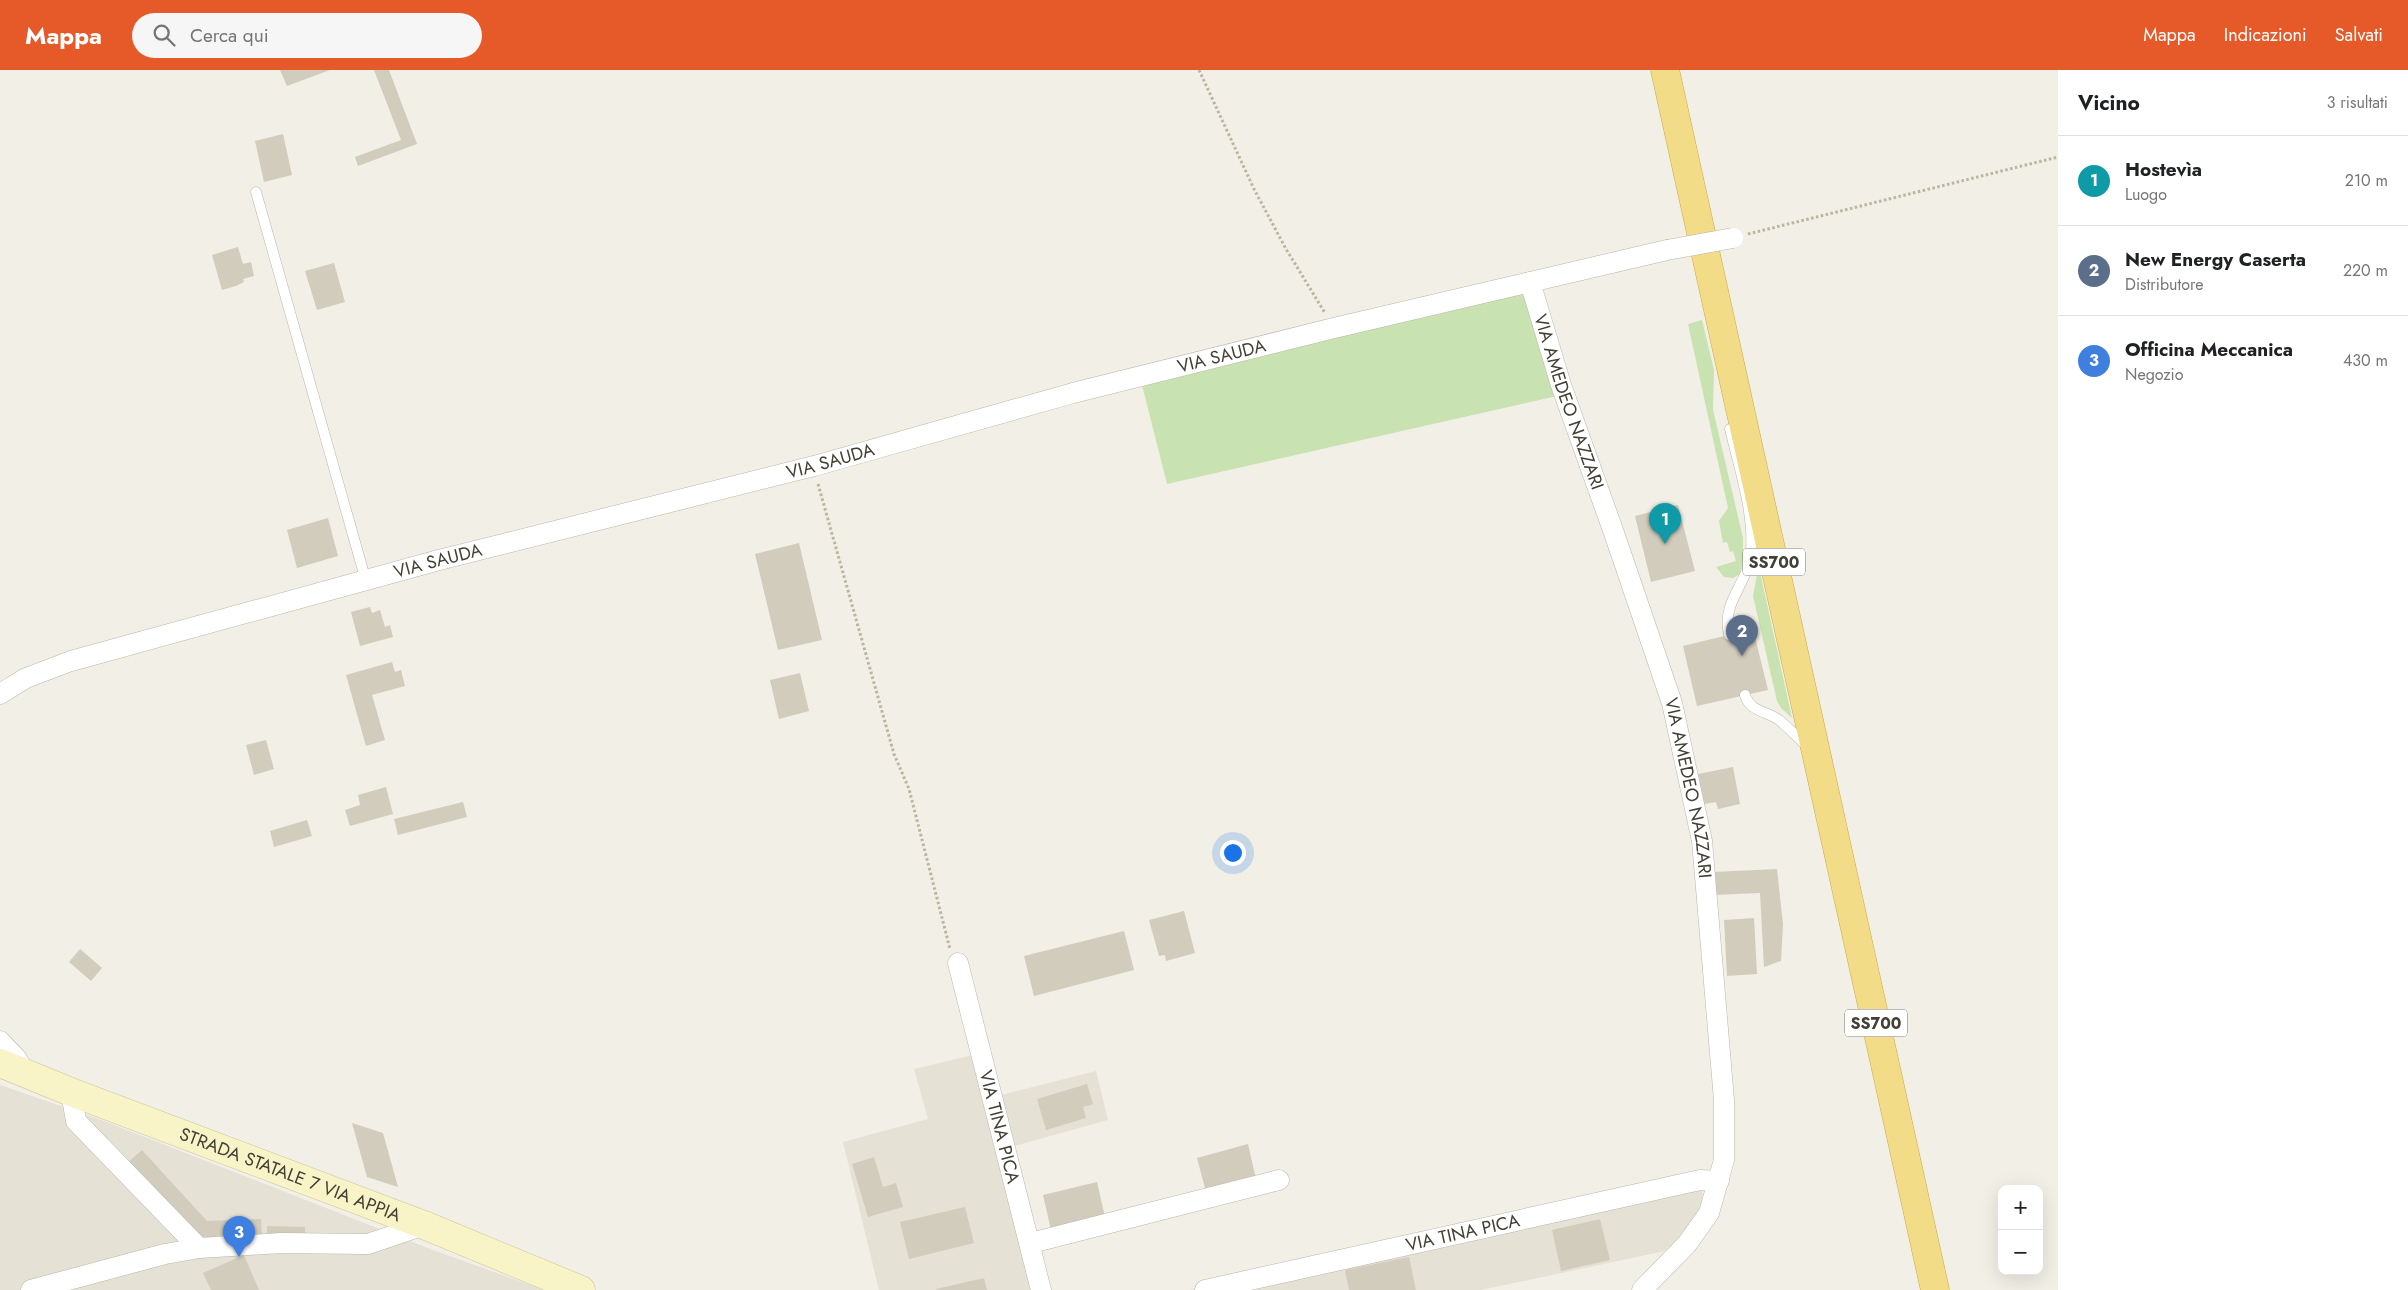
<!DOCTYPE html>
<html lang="it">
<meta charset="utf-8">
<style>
:root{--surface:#fff;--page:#f6f6f6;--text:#202124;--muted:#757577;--line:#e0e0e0;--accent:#e65929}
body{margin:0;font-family:Jost,sans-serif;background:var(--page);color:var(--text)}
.controls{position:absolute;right:15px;bottom:15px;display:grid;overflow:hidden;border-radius:10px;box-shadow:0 5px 20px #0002}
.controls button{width:45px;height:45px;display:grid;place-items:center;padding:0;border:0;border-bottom:1px solid var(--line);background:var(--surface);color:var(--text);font:25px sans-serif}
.you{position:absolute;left:1232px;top:782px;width:18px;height:18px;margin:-12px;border:4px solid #fff;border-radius:50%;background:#1a73e8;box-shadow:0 0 0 8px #1a73e833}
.badge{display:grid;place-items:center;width:32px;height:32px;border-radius:50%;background:var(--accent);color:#fff;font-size:16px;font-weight:700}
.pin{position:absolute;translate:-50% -41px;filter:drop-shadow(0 1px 2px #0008)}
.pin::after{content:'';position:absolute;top:26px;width:18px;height:15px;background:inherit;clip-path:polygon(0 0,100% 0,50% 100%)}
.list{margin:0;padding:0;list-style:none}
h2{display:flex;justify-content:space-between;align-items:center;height:65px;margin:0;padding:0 20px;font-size:21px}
h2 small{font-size:16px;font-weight:400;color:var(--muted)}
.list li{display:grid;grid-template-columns:32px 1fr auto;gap:15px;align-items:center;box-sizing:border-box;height:90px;padding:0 20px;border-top:1px solid var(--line)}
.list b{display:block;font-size:19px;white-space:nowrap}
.list p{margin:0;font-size:16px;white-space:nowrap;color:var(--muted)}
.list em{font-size:16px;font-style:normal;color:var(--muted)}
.icon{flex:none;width:28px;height:28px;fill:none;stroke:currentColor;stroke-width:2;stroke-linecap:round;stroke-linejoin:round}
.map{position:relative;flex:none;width:2058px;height:1220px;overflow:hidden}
header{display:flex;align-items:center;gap:30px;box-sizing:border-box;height:70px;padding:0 25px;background:var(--accent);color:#fff}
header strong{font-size:24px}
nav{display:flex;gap:28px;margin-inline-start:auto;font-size:18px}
.search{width:350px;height:45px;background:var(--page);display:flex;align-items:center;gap:12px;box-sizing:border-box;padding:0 18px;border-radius:28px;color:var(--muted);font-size:19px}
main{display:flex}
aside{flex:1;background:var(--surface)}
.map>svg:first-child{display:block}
</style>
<header>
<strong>Mappa</strong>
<div class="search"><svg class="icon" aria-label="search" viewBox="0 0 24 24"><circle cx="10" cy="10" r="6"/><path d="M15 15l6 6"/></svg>Cerca qui</div>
<nav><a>Mappa</a><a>Indicazioni</a><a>Salvati</a></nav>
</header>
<main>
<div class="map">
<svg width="2058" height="1220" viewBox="0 0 2058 1220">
<rect width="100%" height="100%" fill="#f1efe6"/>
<g fill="#e5e1d5">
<polygon points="973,985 985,1029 1096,1001 1108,1050 1011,1077 1048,1220 879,1220 843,1072 928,1049 914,999"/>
<polygon points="0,1015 104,1051 433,1180 544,1220 0,1220"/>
<polygon points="1701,1106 1703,1135 1688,1161 1665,1181 1481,1220 1190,1220"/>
</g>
<g fill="#c8e2b2">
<polygon points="1518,221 1525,226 1557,326 1167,414 1141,311"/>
<polygon points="1702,250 1714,300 1713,340 1743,468 1743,489 1740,504 1733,508 1724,507 1716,497 1736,491 1733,481 1730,482 1727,472 1723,473 1719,451 1728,438 1688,254"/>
<polygon points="1758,500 1760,502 1792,648 1781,638 1777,631 1753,526"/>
</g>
<g fill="#d2ccbd">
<polygon points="280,0 330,0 287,16"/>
<polygon points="374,0 389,0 417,74 358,96 355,87 401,70"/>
<polygon points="283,64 292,105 264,112 255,71"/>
<polygon points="238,177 243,194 251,192 254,206 243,209 244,212 236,216 222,220 212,185"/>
<polygon points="334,193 345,232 317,240 305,201"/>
<polygon points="1678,435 1695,501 1651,512 1635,446"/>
<polygon points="328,448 338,486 297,498 287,460"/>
<polygon points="799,473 822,570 778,580 755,484"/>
<polygon points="370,537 372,543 380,540 385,557 390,555 393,567 360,576 351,542"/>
<polygon points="1753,559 1768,620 1697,636 1683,576"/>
<polygon points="392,592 395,602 401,600 405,616 372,625 385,670 366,676 346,605"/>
<polygon points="800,603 809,641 779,649 770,610"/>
<polygon points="266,670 274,699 254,705 246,675"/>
<polygon points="1733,697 1740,734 1718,739 1716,732 1704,734 1698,704"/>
<polygon points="386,717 393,744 350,756 345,740 360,735 358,725"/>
<polygon points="463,732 467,747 398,765 394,749"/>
<polygon points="307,750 312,766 274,777 270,761"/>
<polygon points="1777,799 1783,854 1781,891 1764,897 1760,823 1714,825 1713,802"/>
<polygon points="1184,841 1195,883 1166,891 1165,885 1159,886 1149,850"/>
<polygon points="1754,848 1757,904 1727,906 1724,850"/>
<polygon points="1124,861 1134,900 1034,926 1024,886"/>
<polygon points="80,879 102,898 91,911 69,892"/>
<polygon points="1087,1014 1093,1034 1083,1037 1086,1048 1046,1060 1037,1029"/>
<polygon points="352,1053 383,1063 398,1117 367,1107"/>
<polygon points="1248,1074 1256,1109 1206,1122 1197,1088"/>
<polygon points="142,1080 207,1151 261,1149 262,1172 202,1174 126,1094"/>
<polygon points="874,1087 883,1117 896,1113 903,1137 868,1147 852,1094"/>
<polygon points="1097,1112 1105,1147 1051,1160 1043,1125"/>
<polygon points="965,1137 974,1173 909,1189 900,1152"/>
<polygon points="1600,1149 1610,1190 1561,1201 1552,1160"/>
<polygon points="267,1156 305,1157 305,1170 267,1169"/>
<polygon points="244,1185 259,1220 211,1220 203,1203"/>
<polygon points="1409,1187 1416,1220 1349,1220 1345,1200"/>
<polygon points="984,1208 987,1220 936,1220 936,1219"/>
</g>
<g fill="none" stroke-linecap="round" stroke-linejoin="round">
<g stroke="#bcb7aa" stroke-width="11">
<g id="service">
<polyline points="256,122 366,511"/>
<path d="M1729 565C1721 530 1749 514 1751 481 1754 441 1739 398 1730 359"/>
<path d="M1745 625C1750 642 1767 641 1779 650 1789 658 1798 668 1808 677"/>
</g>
</g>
<g stroke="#bcb7aa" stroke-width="21">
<g id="minor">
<path id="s1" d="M1530 212 1561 315 1614 463 1672 633 1702 771 1724 1030V1090L1709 1143 1687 1174 1642 1220"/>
<path id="s2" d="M0 624 26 608 71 591 439 490 814 396 1073 323 1334 258 1667 180"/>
<path id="s3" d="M958 893 1041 1220"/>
<polyline points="0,971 17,989 23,1001"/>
<polyline points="71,1022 76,1051 199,1178"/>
<polyline points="1031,1173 1279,1110"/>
<polyline points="31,1220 165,1184 199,1178 281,1173 368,1174 424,1155"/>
<path id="s4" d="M1205 1220 1700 1110 1719 1111"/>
</g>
</g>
<g stroke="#cdc599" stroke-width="29">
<g id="secondary">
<path id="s5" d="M0 993 71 1022 424 1155 581 1220"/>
</g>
</g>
<g stroke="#ceaa43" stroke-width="29">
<polyline id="trunk" points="1665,0 1935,1220"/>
</g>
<g stroke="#bcb49c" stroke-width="3" stroke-dasharray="2.5 2.5" stroke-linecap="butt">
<polyline points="1199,0 1254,119 1286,179 1325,243"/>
<polyline points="1748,164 2058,87"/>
<polyline points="818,414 894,684 909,719 950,879"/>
</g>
<use href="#service" stroke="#fff" stroke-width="10"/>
<use href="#minor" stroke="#fff" stroke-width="20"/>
<use href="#secondary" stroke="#f9f3c8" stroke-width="28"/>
<use href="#trunk" stroke="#f2dc87" stroke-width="28"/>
<g stroke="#bcb7aa" stroke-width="21" stroke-linecap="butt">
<polyline id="minor-bridge" points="1667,180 1733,168"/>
</g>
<use href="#minor-bridge" stroke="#fff" stroke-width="20"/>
</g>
<g text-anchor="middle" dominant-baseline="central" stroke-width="4" stroke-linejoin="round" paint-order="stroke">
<g fill="#fff" stroke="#7b7972" stroke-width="1">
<rect x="1743" y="478.5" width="62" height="27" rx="4"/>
<rect x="1845" y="939.5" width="62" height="27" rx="4"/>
</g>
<g font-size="16" font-weight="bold" fill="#434036">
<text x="1774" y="492">SS700</text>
<text x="1876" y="953">SS700</text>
</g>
<g font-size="18" fill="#434036" stroke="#fff">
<text stroke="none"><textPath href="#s2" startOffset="1269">VIA SAUDA</textPath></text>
<text stroke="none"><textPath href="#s1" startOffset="126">VIA AMEDEO NAZZARI</textPath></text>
<text stroke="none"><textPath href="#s2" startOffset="864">VIA SAUDA</textPath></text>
<text stroke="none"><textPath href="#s2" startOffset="459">VIA SAUDA</textPath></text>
<text stroke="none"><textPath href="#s1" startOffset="531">VIA AMEDEO NAZZARI</textPath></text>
<text stroke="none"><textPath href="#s3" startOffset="169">VIA TINA PICA</textPath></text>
<text stroke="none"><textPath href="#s5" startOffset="311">STRADA STATALE 7 VIA APPIA</textPath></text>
<text stroke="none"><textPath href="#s4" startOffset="264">VIA TINA PICA</textPath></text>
</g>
</g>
</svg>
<div class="controls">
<button>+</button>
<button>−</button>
</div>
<div class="you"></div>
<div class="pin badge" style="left:1665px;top:474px;background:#0f9aa8">1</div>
<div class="pin badge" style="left:1742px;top:586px;background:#5c6f8a">2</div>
<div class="pin badge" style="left:239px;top:1187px;background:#3f7fe0">3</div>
</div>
<aside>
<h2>Vicino<small>3 risultati</small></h2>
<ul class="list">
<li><span class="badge" style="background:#0f9aa8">1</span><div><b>Hostevìa</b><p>Luogo</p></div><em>210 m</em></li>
<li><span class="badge" style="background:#5c6f8a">2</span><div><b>New Energy Caserta</b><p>Distributore</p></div><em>220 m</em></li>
<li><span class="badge" style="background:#3f7fe0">3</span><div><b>Officina Meccanica</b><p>Negozio</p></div><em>430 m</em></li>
</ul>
</aside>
</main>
